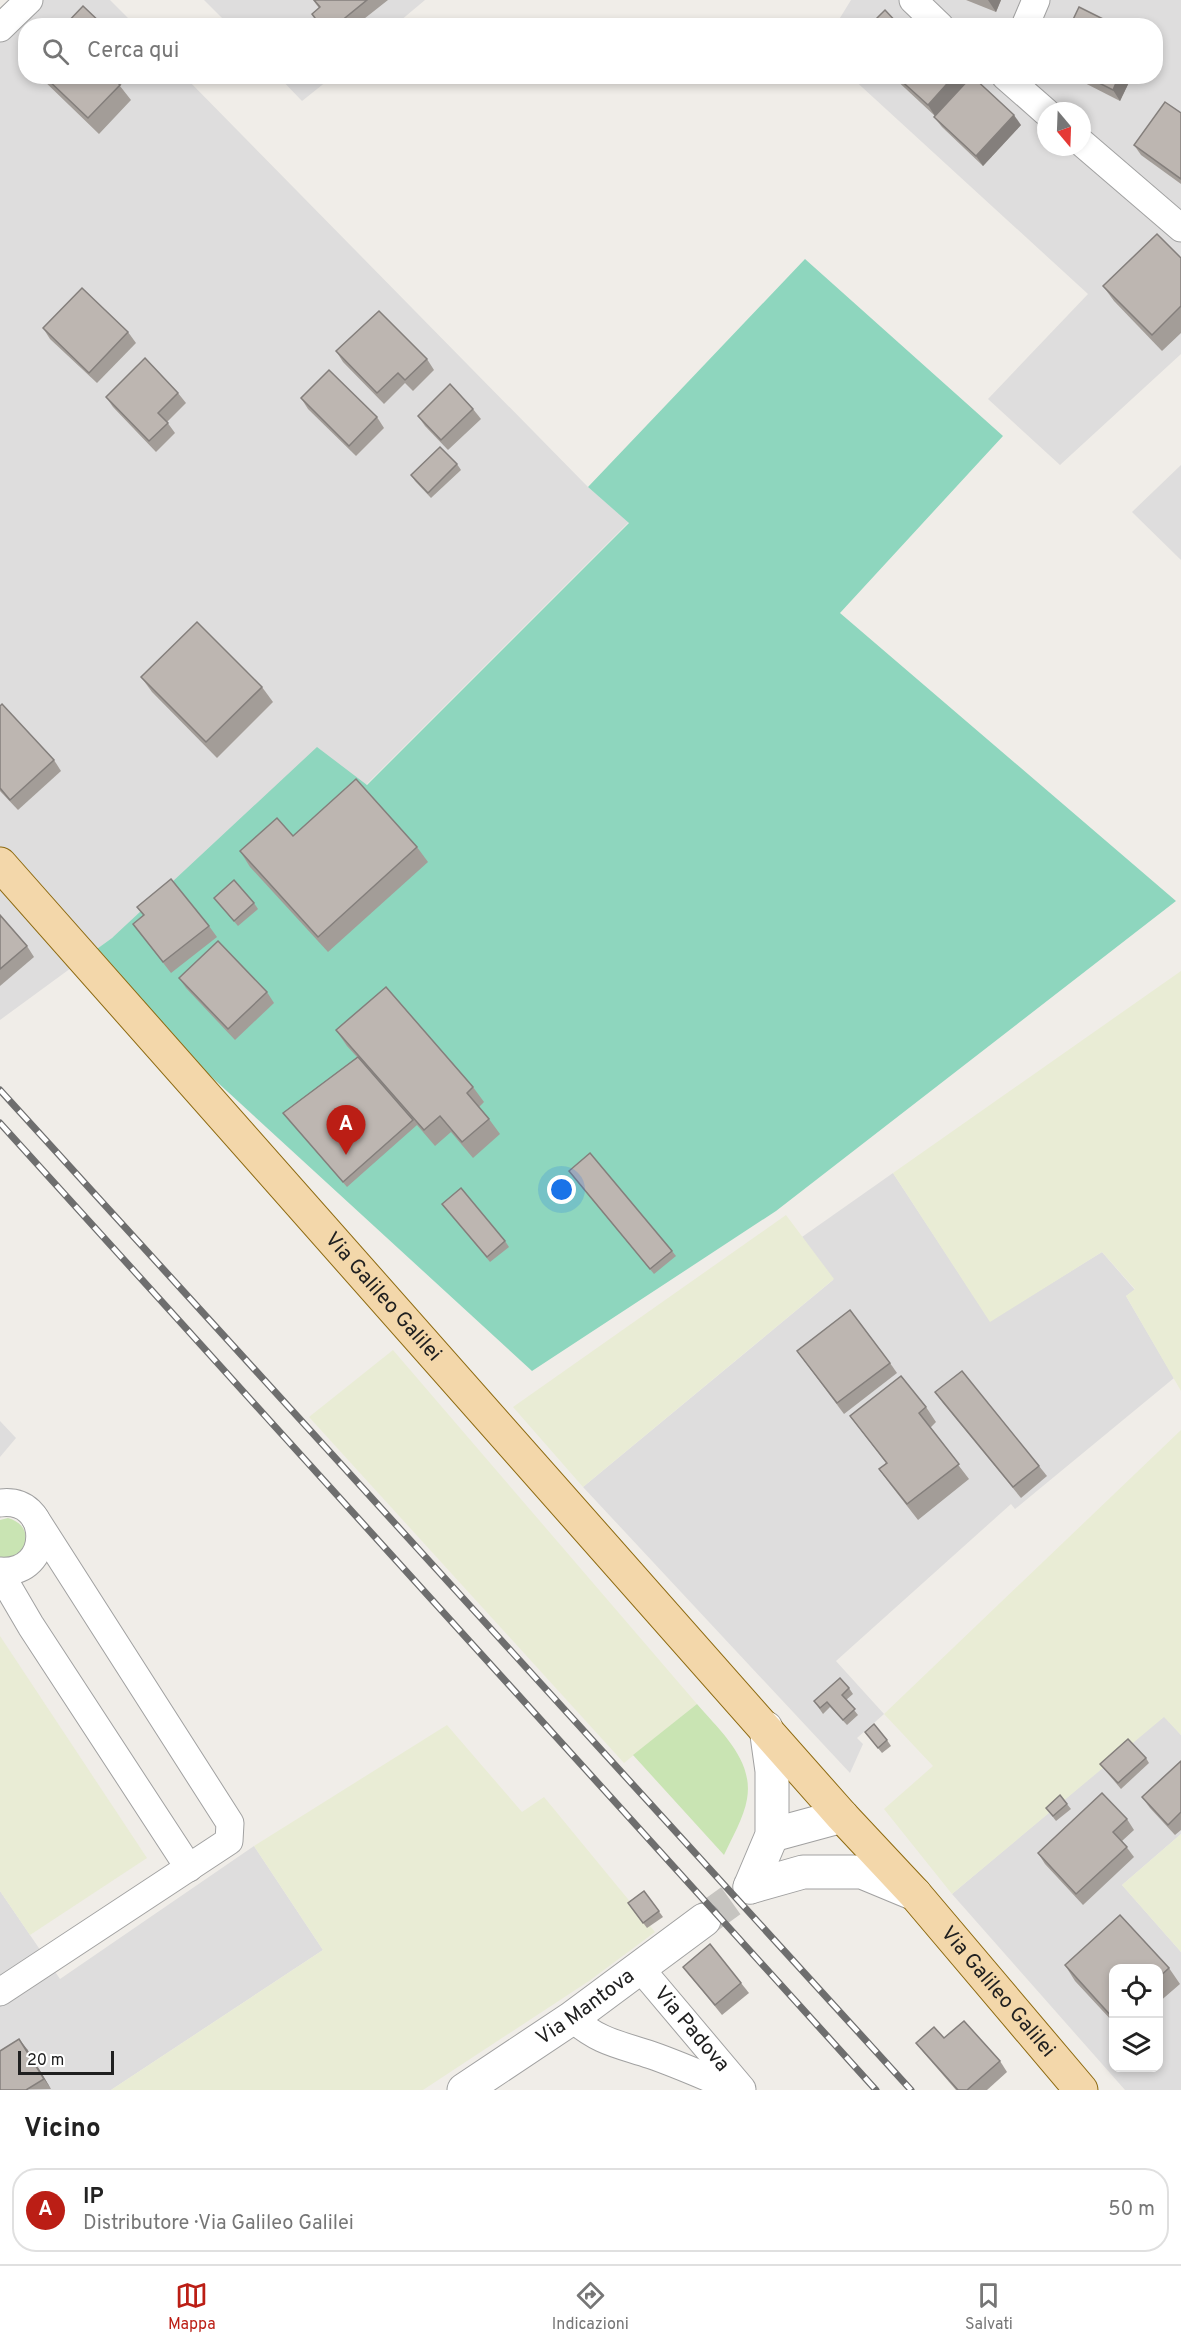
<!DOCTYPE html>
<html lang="it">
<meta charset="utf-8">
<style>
:root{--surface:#fff;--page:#f6f6f6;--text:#222;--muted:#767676;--line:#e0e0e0;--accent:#bb1e15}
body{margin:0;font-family:Overpass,sans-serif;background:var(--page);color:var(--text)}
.controls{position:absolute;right:18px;bottom:18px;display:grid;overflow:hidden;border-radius:12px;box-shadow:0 3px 9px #0003}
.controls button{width:54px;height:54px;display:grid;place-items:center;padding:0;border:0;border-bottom:2px solid var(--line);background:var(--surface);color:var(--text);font:30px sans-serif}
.compass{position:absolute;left:1037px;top:102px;width:54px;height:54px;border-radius:50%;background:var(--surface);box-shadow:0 3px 9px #0003;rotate:161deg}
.scale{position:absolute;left:18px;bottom:15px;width:96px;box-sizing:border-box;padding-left:6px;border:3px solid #202020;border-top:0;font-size:16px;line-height:21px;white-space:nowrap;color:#202020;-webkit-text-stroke:4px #fff;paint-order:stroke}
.you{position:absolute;left:562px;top:1190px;width:21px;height:21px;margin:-15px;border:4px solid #fff;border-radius:50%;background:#1a73e8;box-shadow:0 0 0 9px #1a73e833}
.badge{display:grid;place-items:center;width:39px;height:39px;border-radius:50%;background:var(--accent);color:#fff;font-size:20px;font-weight:700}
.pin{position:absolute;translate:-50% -50px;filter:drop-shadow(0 2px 3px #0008)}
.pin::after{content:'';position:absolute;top:32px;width:21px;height:18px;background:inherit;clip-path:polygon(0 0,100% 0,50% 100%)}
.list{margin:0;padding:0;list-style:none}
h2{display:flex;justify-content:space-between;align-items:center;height:78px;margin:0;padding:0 24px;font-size:26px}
h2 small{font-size:20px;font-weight:400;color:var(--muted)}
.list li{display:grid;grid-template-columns:39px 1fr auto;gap:18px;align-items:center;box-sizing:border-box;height:84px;margin:0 12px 12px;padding:0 12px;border:2px solid var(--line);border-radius:24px}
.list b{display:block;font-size:22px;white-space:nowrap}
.list p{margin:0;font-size:20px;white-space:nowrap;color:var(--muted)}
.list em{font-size:20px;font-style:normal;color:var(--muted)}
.icon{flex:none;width:33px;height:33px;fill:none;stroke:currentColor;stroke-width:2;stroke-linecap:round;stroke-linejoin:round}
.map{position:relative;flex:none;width:1181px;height:2090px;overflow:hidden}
.search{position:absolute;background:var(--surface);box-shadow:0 3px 9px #0003;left:18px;right:18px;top:18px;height:66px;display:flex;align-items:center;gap:15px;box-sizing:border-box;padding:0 21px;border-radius:24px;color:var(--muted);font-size:22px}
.sheet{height:174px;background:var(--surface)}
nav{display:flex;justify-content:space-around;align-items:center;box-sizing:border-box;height:84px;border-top:2px solid var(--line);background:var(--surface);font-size:16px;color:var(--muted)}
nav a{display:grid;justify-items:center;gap:3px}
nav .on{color:var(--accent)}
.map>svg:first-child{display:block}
</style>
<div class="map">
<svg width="1181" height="2090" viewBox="0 0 1181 2090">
<rect width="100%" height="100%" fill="#f0ede8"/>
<g fill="#dedddd" fill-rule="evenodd">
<polygon points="20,0 110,0 135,25 26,26 26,76 185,77 588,487 629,522 366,785 112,938 0,1020 0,18"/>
<polygon points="204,0 425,0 394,26 229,25"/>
<path d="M851 0H1181V354L1060 465 988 399 1088 294 851 77 1156 76V26H835ZM1046 111H1082V147H1046Z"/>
<polygon points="279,77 278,77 332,77 302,101"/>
<polygon points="1181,465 1181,560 1132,512"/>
<polygon points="893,1173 990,1321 1102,1252 1135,1290 1126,1296 1174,1378 1015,1509 1011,1504 836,1661 884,1714 857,1738 863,1744 850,1773 583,1487 833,1280 802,1237"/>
<polygon points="0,1421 16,1438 0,1457"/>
<path d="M1164 1716 1181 1735V1834L1122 1885 1181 1952V2090H1125L952 1894ZM1114 1968H1158V2068H1114Z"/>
<polygon points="254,1846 323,1950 111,2090 0,2090 0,1891 60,1979"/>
</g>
<g fill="#e9ecd5">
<polygon points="1181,971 1181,1391 1126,1296 1135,1289 1102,1252 990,1322 893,1173"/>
<polygon points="786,1215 834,1279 583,1487 513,1407"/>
<polygon points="393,1350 697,1704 624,1763 309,1417"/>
<polygon points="1181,1430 1181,1735 1164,1717 952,1894 884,1809 933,1766 884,1714"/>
<polygon points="0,1636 147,1858 30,1935 0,1891"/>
<polygon points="447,1725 522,1812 544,1797 655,1932 589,1981 423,2090 111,2090 323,1950 254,1846"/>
<polygon points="1181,1834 1181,1952 1122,1885"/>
</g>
<g fill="#c9e4b3">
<path d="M8 1518C28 1524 29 1539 21 1555L0 1560V1520Z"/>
<path d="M697 1704C720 1731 754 1760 747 1799 744 1817 732 1838 724 1855L633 1755Z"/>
</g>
<polygon fill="#8ed6be" points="805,259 1003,436 840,613 1176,901 776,1211 532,1371 83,959 112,938 317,747 367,785 629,523 588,487"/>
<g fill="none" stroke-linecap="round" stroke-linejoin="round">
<polyline stroke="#c6c4c0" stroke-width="33" stroke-dasharray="33 16" stroke-linecap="butt" points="704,1920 750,1887"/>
<g stroke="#a1a1a1" stroke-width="29">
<g id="minor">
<polyline points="913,0 940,26"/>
<polyline points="1025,26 1036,0"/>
<polyline points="0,28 29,0"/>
<polyline points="1005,76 1046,112"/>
<polyline points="1082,143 1181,228"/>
<path d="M0 1503C52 1496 54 1575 0 1571"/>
<polyline points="0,1573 31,1626 189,1868"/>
<path id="s1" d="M640 1968 742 2089"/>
<polyline points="0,1992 229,1841 230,1823 35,1518"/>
<path d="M572 2018C599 2042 618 2044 651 2055 680 2065 709 2078 737 2090"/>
</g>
</g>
<g stroke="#a1a1a1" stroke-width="35">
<g id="tertiary">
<polyline points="772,1835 842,1816"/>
<polyline points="750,1887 803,1872 862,1872 915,1894"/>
<polyline points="750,1887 772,1835 772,1771 766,1728"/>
<path id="s2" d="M464 2090 572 2018 704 1920"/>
</g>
</g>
<g stroke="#8d6a10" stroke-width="35">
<g id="primary">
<path id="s3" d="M0 864 842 1816 915 1894 1081 2090"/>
</g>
</g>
<use href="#minor" stroke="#fff" stroke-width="27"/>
<use href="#tertiary" stroke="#fff" stroke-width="33"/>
<use href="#primary" stroke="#f3d7aa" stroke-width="33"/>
<g stroke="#6e6e6e" stroke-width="7">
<g id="rail">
<polyline points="0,1090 911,2090"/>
<polyline points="0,1123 876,2090"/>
</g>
</g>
<use href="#rail" stroke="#fff" stroke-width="4.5" stroke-dasharray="14" stroke-linecap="butt"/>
</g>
<g fill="#a39d98">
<polygon points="313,0 388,0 355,26 320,26 312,14 319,8"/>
<polygon points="966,0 1001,0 996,12"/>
<polygon points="39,76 129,76 120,86 131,100 99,134"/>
<polygon points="892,76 964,76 967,81 935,116"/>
<polygon points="1071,76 1132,76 1120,101"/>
<polygon points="1181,113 1181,184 1141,155 1134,145"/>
<polygon points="934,117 1021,125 983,166 942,127"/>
<polygon points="1181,258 1181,333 1162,351 1114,301 1103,286"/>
<polygon points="43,328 128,332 136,343 97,383 50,339"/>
<polygon points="336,351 427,359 434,370 413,391 405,383 384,404 343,362"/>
<polygon points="178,393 186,403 167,422 175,433 156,452 113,407 106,397"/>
<polygon points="301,398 377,417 384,428 356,456 308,409"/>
<polygon points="473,409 481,419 448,450 425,426 418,416"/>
<polygon points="457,464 461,470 431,498 415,481 411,475"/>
<polygon points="141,677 262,687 273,702 217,758 152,692"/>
<polygon points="0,706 54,760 61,771 18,810 0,791"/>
<polygon points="293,836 417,847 428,862 328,952 250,867 240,851"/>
<polygon points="214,898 254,903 258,909 238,926"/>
<polygon points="137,907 209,926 217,937 171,973 133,924 143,915"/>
<polygon points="0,915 27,946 34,957 0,986"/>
<polygon points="179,978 267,992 274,1003 235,1040 186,988"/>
<polygon points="336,1030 473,1087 484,1102 479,1107 489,1119 500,1134 473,1158 451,1132 435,1146 417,1125 347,1187 283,1113 357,1057 347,1046"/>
<polygon points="569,1171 672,1251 676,1256 654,1274"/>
<polygon points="442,1204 505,1241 509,1247 490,1262"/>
<polygon points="797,1351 890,1363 897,1373 844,1414"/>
<polygon points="935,1392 1039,1466 1047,1476 1021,1498 943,1403"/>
<polygon points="926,1407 936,1422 930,1428 969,1479 918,1520 890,1484 879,1469 886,1463 850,1416"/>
<polygon points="849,1688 853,1694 846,1700 858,1715 847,1725 830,1707 823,1714 814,1701"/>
<polygon points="865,1732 887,1740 891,1746 882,1753"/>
<polygon points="1146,1758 1149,1763 1121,1789 1100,1764"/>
<polygon points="1181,1761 1181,1830 1175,1835 1150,1808 1142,1797"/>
<polygon points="1067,1804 1071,1809 1056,1821 1046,1808"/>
<polygon points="1127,1819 1134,1830 1122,1841 1134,1857 1083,1905 1045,1864 1038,1853"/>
<polygon points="644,1891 663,1917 647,1928 628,1903"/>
<polygon points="1065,1965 1169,1968 1180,1984 1158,2003 1158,1968 1113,1968 1113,2022 1075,1981"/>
<polygon points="683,1967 741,1983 749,1993 722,2015 691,1977"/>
<polygon points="944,2038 1000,2061 1007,2072 987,2090 956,2090 924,2053 916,2043"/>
<polygon points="27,2049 51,2089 0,2090"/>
</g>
<g fill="#847f7c">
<polygon points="988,0 1001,0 996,12"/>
<polygon points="954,76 964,76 967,81 935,116 928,105"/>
<polygon points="1119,76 1132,76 1120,101 1113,90"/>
<polygon points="1014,115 1021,125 983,166 976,156"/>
<polygon points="19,2039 27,2049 51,2089 44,2079"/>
</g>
<g fill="#bdb6b1" stroke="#847f7c" stroke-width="1.5">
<polygon points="314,0 367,0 335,26 321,26 312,14 320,7"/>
<polygon points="83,6 104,26 64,26"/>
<polygon points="1079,7 1117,26 1070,26"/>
<polygon points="885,10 900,26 869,26"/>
<polygon points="44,76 111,76 120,85 88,118"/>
<polygon points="896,76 954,76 928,105"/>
<polygon points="972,76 1014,115 976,156 934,117"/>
<polygon points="1085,76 1119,76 1113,90"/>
<polygon points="1165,102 1181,113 1181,179 1134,145"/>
<polygon points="1157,234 1181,258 1181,306 1152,335 1103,286"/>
<polygon points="82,288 128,332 89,373 43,328"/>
<polygon points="379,311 427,359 405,380 398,373 377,393 336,351"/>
<polygon points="145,358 178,393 158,413 168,423 149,441 106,397"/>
<polygon points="329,370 377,417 349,446 301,398"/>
<polygon points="450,384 473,409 441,440 418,416"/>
<polygon points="440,447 457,464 428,493 411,475"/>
<polygon points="197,622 262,687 206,742 141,677"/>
<polygon points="2,704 54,760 10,800 0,788 0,706"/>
<polygon points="356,779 417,847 318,937 240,851 277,818 293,836"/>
<polygon points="171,879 209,926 163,962 133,924 144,915 137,907"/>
<polygon points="234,880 254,903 234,921 214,898"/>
<polygon points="0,915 27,946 0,969"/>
<polygon points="218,941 267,992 228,1029 179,978"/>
<polygon points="386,987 473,1087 467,1093 489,1119 462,1142 440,1116 424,1130 336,1030"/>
<polygon points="358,1057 413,1120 343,1182 283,1113"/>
<polygon points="590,1153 672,1251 650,1269 569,1171"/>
<polygon points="461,1188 505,1241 487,1257 442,1204"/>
<polygon points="850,1310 890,1363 837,1403 797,1351"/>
<polygon points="962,1371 1039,1466 1013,1487 935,1392"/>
<polygon points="901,1376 926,1407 919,1413 959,1464 907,1504 879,1469 887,1463 850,1416"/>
<polygon points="840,1678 849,1688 842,1695 855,1709 843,1720 827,1702 820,1708 814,1701"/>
<polygon points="874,1724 887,1740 878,1748 865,1732"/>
<polygon points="1128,1739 1146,1758 1118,1783 1100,1764"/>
<polygon points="1181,1761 1181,1812 1168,1825 1142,1797"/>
<polygon points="1102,1793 1127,1819 1113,1832 1127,1847 1076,1894 1038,1853"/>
<polygon points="1060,1795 1067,1804 1053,1816 1046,1808"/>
<polygon points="644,1891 659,1911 643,1923 628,1903"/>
<polygon points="1120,1915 1169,1968 1158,1978 1158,1968 1113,1968 1113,2018 1065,1965"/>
<polygon points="710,1944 741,1983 715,2005 683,1967"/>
<polygon points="964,2021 1000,2061 967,2090 958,2090 916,2043 934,2027 944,2038"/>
<polygon points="19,2039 44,2079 26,2090 0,2090 0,2051"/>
</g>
<g text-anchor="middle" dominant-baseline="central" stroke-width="4.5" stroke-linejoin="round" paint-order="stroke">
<g font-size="21" fill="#202020" stroke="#fff">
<text stroke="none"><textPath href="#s3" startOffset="578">Via Galileo Galilei</textPath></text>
<text stroke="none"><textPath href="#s3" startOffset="1506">Via Galileo Galilei</textPath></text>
<text stroke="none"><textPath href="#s2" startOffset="147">Via Mantova</textPath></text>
<text stroke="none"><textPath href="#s1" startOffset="80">Via Padova</textPath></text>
</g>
</g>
</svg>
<div class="controls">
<button><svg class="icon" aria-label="locate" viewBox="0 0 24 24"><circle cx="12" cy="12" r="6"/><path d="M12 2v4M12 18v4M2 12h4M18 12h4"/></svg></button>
<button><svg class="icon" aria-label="layers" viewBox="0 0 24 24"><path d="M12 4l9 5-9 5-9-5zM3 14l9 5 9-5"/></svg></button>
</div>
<svg class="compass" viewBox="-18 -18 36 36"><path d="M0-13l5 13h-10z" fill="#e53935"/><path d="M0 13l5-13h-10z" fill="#767676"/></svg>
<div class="scale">20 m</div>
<div class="you"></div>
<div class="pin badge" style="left:346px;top:1155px">A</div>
<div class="search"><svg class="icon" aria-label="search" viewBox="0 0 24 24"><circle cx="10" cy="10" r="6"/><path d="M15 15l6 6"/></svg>Cerca qui</div>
</div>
<section class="sheet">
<h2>Vicino<small></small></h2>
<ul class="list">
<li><span class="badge">A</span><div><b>IP</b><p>Distributore · Via Galileo Galilei</p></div><em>50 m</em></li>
</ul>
</section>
<nav>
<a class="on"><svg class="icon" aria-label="map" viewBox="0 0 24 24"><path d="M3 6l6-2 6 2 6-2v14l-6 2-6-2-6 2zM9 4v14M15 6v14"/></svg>Mappa</a>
<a><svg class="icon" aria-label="directions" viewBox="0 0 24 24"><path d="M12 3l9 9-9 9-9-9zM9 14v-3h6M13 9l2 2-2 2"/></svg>Indicazioni</a>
<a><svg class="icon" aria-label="saved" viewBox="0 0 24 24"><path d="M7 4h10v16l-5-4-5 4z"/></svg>Salvati</a>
</nav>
